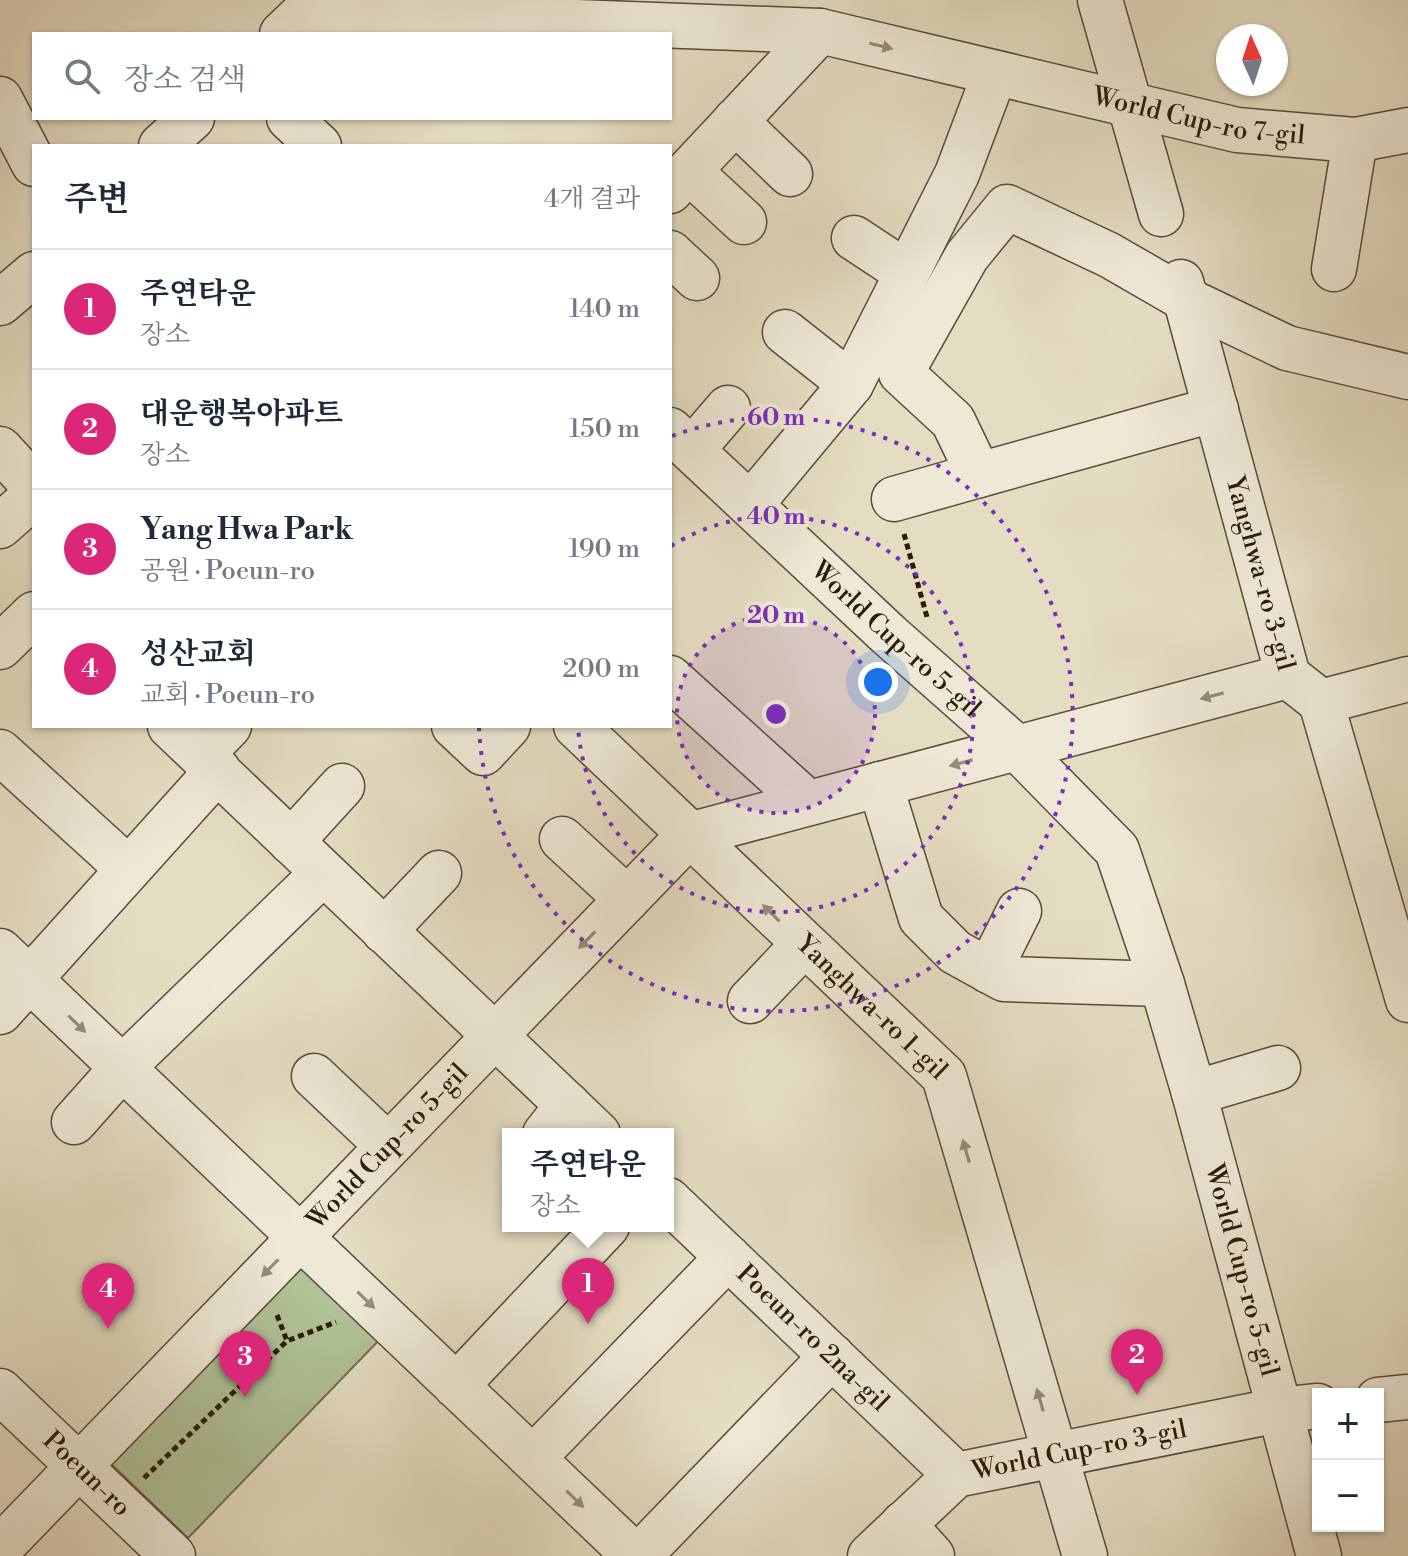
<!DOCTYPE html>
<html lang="ko">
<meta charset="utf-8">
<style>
:root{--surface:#fff;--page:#f2f2f3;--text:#1f2937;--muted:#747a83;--line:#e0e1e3;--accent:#db2777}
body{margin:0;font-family:"Libre Bodoni","Noto Serif KR",serif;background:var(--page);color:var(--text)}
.controls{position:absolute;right:24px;bottom:24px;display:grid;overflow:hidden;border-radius:0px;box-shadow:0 2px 6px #0004}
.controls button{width:72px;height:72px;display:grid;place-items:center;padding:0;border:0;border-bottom:2px solid var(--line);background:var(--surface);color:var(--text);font:40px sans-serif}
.compass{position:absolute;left:1216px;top:24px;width:72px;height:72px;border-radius:50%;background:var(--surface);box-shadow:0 2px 6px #0004;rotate:357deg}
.you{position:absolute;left:878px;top:682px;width:28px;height:28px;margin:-20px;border:6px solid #fff;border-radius:50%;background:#1a73e8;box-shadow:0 0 0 12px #1a73e833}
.badge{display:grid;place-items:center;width:52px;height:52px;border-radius:50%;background:var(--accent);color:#fff;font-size:26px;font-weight:700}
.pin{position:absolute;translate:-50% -66px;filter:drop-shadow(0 2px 4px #0008)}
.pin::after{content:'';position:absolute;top:42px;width:28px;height:24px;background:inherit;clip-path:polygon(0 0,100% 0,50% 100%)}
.popup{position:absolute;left:502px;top:1128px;width:172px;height:104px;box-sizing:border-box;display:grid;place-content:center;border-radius:0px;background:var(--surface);filter:drop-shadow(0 2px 6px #0005);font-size:26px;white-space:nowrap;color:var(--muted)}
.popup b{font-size:30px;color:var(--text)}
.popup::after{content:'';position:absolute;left:50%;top:100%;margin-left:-16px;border:16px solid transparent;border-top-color:var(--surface)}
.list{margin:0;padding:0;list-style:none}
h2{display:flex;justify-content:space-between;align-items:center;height:104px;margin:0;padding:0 32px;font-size:34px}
h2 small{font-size:26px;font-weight:400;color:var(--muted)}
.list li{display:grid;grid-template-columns:52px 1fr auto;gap:24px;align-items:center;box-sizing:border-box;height:120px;padding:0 32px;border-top:2px solid var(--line)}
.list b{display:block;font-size:30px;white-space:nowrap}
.list p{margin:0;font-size:26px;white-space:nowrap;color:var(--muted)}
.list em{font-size:26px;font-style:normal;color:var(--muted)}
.icon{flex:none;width:44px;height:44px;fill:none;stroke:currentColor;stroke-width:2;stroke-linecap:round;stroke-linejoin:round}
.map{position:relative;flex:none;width:1408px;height:1556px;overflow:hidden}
.search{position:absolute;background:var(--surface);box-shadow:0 2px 6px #0004;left:32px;top:32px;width:640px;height:88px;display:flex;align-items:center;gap:20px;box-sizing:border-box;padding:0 28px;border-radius:0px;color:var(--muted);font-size:30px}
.panel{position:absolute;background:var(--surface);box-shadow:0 2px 6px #0004;left:32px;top:144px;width:640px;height:584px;border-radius:0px}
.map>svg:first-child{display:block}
</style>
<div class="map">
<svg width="1408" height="1556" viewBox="0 0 1408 1556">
<rect width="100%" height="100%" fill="#e5ddc2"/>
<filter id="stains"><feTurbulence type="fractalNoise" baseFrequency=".0025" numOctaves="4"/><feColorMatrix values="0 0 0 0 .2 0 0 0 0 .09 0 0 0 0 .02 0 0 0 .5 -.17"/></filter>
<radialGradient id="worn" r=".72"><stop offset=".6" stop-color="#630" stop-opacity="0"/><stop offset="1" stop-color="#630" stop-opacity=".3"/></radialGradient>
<polygon fill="#b0c297" stroke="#6e6f50" stroke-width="2" points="303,1256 384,1335 188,1538 106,1459"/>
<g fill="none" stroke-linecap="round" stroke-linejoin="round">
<g stroke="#5a4c36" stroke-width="47">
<g id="minor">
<polyline points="1100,0 1161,214"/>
<path id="s1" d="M282 34 305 12 820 31 1237 130 1355 140 1408 130"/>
<polyline points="0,99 34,164"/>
<polyline points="289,118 319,146"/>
<polyline points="735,121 790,174"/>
<polyline points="161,146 192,118"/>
<polyline points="689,171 744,222"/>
<polyline points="670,191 820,31"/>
<polyline points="854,238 907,273"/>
<polyline points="670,253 697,278"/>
<polyline points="1334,269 1355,140"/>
<path id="s2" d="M1181 282 1288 676 1321 702 1408 1000"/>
<polyline points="0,303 34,274"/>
<polyline points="785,332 851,384"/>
<polyline points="1216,409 979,475 953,421 901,373 967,256 1007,207 1109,255 1187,300 1287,348 1408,377"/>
<path id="s3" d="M670 430 889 635 1017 748 1117 850 1162 984 1194 1093 1319 1556"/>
<polyline points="0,449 34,486"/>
<polyline points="692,450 728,408"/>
<polyline points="894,499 979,475"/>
<polyline points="751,504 851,384 957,174 995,73"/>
<polyline points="0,526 34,496"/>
<polyline points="0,647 34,614"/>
<polyline points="670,678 808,803"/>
<polyline points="1321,702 1408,679"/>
<polyline points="170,726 598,1134"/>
<polyline points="454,726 483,753 508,726"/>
<path id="s4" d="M576 726 944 1076 1085 1556"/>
<polyline points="0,752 113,855"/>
<polyline points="201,755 229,726"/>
<polyline points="880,784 921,918 955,952 1004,979 1162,984"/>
<polyline points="562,839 627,899"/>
<polyline points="291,842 342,786"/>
<polyline points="384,931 439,873"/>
<polyline points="0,951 635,1556"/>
<polyline points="989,971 1019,911"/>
<polyline points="750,1001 804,944"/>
<polyline points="0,1012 218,770"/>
<polyline points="314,1076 388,1146"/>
<polyline points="1194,1093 1278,1068"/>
<polyline points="74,1122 122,1068 323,873"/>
<polyline points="545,1134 568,1105"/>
<path id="s5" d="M668 1200 956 1475"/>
<polyline points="456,1386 607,1226"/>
<path id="s6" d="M0 1391 173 1556"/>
<polyline points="1378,1400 1408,1397"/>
<polyline points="533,1458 728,1257"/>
<polyline points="903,1524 932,1556"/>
<path id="s7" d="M0 1548 689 835 1288 676"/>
<polyline points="639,1556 832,1356"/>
<path id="s8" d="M870 1556 956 1475 1279 1410 1318 1406"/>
</g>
</g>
<g stroke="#2c1c08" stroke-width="5" stroke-dasharray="6 4" stroke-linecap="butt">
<polyline points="904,534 927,617"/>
<polyline points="277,1315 287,1341"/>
<polyline points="144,1478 287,1341 336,1322"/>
</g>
<use href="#minor" stroke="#eee9d7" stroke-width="44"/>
</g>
<defs><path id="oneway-solid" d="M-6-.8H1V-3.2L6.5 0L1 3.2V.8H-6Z" transform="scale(2)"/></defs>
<g fill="#978d7a">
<use href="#oneway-solid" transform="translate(881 46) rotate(13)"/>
<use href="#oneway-solid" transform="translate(1212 696) rotate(165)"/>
<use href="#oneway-solid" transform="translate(961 763) rotate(165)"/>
<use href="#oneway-solid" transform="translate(771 913) rotate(-136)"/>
<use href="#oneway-solid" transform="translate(587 940) rotate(134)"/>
<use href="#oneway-solid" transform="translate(77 1024) rotate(44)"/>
<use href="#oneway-solid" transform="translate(966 1151) rotate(-106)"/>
<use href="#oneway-solid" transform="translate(270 1268) rotate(134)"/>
<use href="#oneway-solid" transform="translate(366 1300) rotate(44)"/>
<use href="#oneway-solid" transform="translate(1040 1400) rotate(-106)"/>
<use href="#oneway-solid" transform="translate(575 1499) rotate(44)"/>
</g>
<circle cx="776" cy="714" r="99" fill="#7b2cbf" fill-opacity=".12"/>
<g fill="none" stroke="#7b2cbf" stroke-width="4" stroke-dasharray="4 8">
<circle cx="776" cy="714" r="99"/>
<path d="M671 546A198 198 0 1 1 578 726"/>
<path d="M672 436A297 297 0 1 1 479 727"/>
</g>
<g text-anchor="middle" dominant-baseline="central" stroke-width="8" stroke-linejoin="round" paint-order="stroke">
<g font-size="26" fill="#2c1c08" stroke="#eee9d7">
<text stroke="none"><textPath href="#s1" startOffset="936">World Cup-ro 7-gil</textPath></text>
<text stroke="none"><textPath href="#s2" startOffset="302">Yanghwa-ro 3-gil</textPath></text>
<text stroke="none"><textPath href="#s3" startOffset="308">World Cup-ro 5-gil</textPath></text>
<text stroke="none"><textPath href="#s4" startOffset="408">Yanghwa-ro 1-gil</textPath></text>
<text stroke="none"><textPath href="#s7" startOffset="558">World Cup-ro 5-gil</textPath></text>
<text stroke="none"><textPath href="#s3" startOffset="1052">World Cup-ro 5-gil</textPath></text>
<text stroke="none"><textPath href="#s5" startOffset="200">Poeun-ro 2na-gil</textPath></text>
<text stroke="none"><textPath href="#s8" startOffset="244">World Cup-ro 3-gil</textPath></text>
<text stroke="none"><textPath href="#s6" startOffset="120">Poeun-ro</textPath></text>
</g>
</g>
<circle cx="776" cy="714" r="12" fill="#7b2cbf" stroke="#eee9d7" stroke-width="4"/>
<g font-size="24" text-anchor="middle" font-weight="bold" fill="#7b2cbf" stroke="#eee9d7" stroke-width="8" stroke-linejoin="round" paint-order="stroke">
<text x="776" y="425">60 m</text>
<text x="776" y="524">40 m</text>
<text x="776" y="623">20 m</text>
</g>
<rect width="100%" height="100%" filter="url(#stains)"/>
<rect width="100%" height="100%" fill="url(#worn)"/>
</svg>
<div class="controls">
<button>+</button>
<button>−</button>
</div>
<svg class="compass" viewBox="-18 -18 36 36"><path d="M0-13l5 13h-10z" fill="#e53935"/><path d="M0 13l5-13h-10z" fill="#747a83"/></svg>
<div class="you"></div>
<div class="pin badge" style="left:588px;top:1324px">1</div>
<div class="popup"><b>주연타운</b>장소</div>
<div class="pin badge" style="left:1137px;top:1395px">2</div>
<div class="pin badge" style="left:245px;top:1397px">3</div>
<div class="pin badge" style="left:108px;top:1329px">4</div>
<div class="search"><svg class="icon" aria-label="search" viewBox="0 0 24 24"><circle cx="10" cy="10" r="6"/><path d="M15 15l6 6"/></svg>장소 검색</div>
<section class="panel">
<h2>주변<small>4개 결과</small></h2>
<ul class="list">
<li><span class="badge">1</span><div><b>주연타운</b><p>장소</p></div><em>140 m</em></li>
<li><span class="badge">2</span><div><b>대운행복아파트</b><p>장소</p></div><em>150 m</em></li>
<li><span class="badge">3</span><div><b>Yang Hwa Park</b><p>공원 · Poeun-ro</p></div><em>190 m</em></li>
<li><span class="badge">4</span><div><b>성산교회</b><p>교회 · Poeun-ro</p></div><em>200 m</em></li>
</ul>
</section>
</div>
